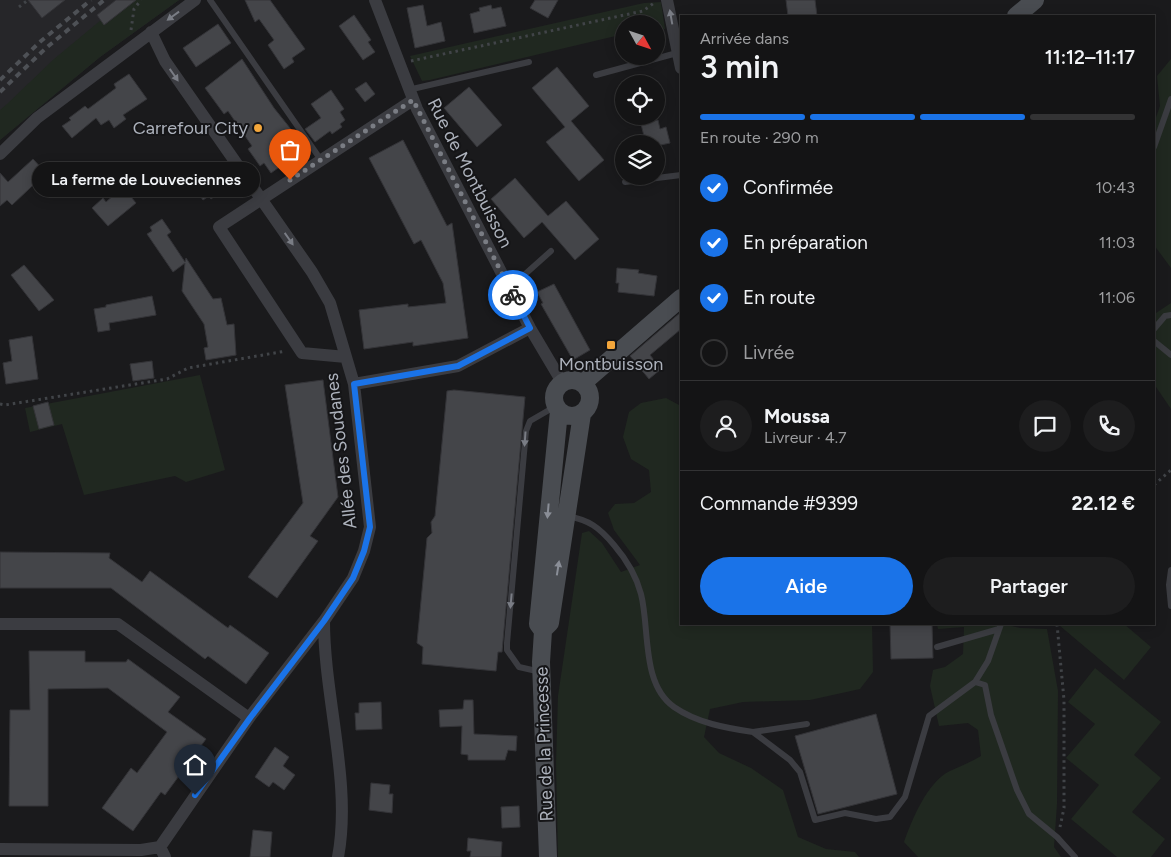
<!DOCTYPE html>
<html lang="fr">
<head>
<meta charset="utf-8">
<style>
  :root { --surface:#141415; --page:#1d1d1e; --text:#f1f3f6; --muted:#9d9ea0; --line:#333334; --accent:#1a73e8 }
  body { margin:0; font-family:Figtree,sans-serif; background:var(--page); color:var(--text); height:100vh; display:flex; flex-direction:column; font-size:19px; white-space:nowrap }
  * { box-sizing:border-box; margin:0 }
  p { font-size:16px; color:var(--muted) }
  .icon { flex:none; width:28px; height:28px; fill:none; stroke:currentColor; stroke-width:2; stroke-linecap:round; stroke-linejoin:round }
  .map { position:relative; flex:1; overflow:hidden }
  .side { position:absolute; left:680px; top:15px; width:475px; height:610px; display:flex; flex-direction:column; background:var(--surface); border-radius:0px; box-shadow:0 2px 12px #0003,0 0 0 1px var(--line) }
  .side>* { flex:none }
  .needle { width:32px; rotate:130deg }
  .controls { position:absolute; left:615px; top:15px; display:grid; gap:10px }
  .controls a { display:grid; place-items:center; width:50px; height:50px; border-radius:50%; background:var(--surface); box-shadow:0 2px 12px #0003,0 0 0 1px var(--line); font-size:25px }
  .pin { position:absolute; display:grid; place-items:center; width:42px; height:42px; color:#fff; margin:-51px -21px; border-radius:50% 50% 50% 0; rotate:-45deg; box-shadow:0 0 5px #0007 }
  .pin .icon { rotate:45deg }
  .courier { position:absolute; display:grid; place-items:center; width:50px; height:50px; margin:-25px; border:4px solid #1a73e8; border-radius:50%; background:#fff; color:#222; box-shadow:0 1px 6px #0007 }
  .bubble { position:absolute; height:35px; border-radius:18px; background:var(--surface); box-shadow:0 2px 12px #0003,0 0 0 1px var(--line); font-size:16px; font-weight:600; line-height:35px; text-align:center }
  .headline em { font-style:normal; font-weight:600 }
  .headline div { display:flex; flex-direction:column-reverse }
  .headline { display:flex; align-items:center; justify-content:space-between; height:85px; padding:0 20px }
  h1 { font-size:32px; font-weight:600; line-height:38px }
  .bar { display:grid; grid-template-columns:repeat(4,1fr); gap:8px 5px; align-content:center; height:60px; padding:0 20px }
  .bar i { height:6px; border-radius:4px; background:var(--line) }
  .bar .on { background:var(--accent) }
  .bar p { grid-column:span 4 }
  .line { display:flex; align-items:center; gap:12px; padding:0 20px; border-top:1px solid var(--line) }
  .line div { flex:1 }
  .round { display:grid; place-items:center; flex:none; width:52px; height:52px; border-radius:26px; background:var(--page) }
  ol { padding:0 20px; list-style:none }
  li { display:flex; align-items:center; gap:15px; height:55px }
  li p { margin-inline-start:auto }
  li .icon { padding:5px; border-radius:50%; background:var(--accent); color:#fff; stroke-width:4 }
  li:last-child { color:var(--muted) }
  li i { width:28px; height:28px; border:2px solid var(--line); border-radius:50% }
  .primary-button { display:flex; gap:10px; margin-top:auto; padding:10px 20px }
  .primary-button a { flex:1; height:58px; border-radius:30px; background:var(--accent); color:#fff; font-size:20px; font-weight:600; line-height:58px; text-align:center }
  .primary-button a+a { background:var(--page); color:var(--text) }
  .map>svg:first-child { display:block }
  .built { fill:#262629 }
  .green { fill:#202820 }
  .building { fill:#444549; stroke:#343438 }
  .lines { fill:none; stroke-linecap:round; stroke-linejoin:round }
  .path { stroke:#414448; stroke-width:3; stroke-dasharray:2.5 4; stroke-linecap:butt }
  .lane { stroke:#3b3c41; stroke-width:6 }
  .street { stroke:#3b3c41; stroke-width:12 }
  .secondary { stroke:#494c51; stroke-width:18 }
  .rail { stroke:#4e5156; stroke-width:4; stroke-dasharray:6 5; stroke-linecap:butt }
  .oneway { fill:#7a7d85 }
  .oneway2 { fill:#8a8e97 }
  .done { stroke:#7a7d84; stroke-width:5; stroke-dasharray:0 9 }
  .route { stroke:#1a73e8; stroke-width:6 }
  .poi-dot { fill:#f3a63b; stroke:#151517; stroke-width:2 }
  .labels { text-anchor:middle; stroke-width:4; stroke-linejoin:round; paint-order:stroke }
  .poi-label { font-size:18px; fill:#adb2bc; stroke:#151517; text-anchor:end }
  .street-label { font-size:18px; fill:#adb2bc; stroke:#151517 }
</style>
</head>
<body>
<div class="map">
<svg width="1171" height="857" viewBox="0 0 1171 857">
  <rect width="100%" height="100%" fill="#1a1a1c"/>
  <path class="built" d="M 0,0 L 179,0 L 100,57 L 0,140 Z"/>
  <path class="green" d="M 136,0 L 179,0 L 100,57 L 0,140 L 0,110 L 7,104 L 54,59 L 101,20 L 105,25 Z
    M 661,2 L 665,29 L 656,28 L 656,24 L 624,24 L 624,34 L 430,80 L 422,81 L 410,56 L 644,3 Z
    M 1171,59 L 1171,268 L 1154,245 L 1154,123 L 1160,106 L 1157,76 Z
    M 1171,303 L 1171,409 L 1154,384 L 1154,319 L 1156,313 Z
    M 200,375 L 225,470 L 186,482 L 175,476 L 84,495 L 62,424 L 30,432 L 25,408 Z
    M 666,398 L 679,405 L 681,408 L 681,624 L 872,624 L 873,672 L 860,689 L 810,700 L 743,702 L 710,709 L 704,737 L 719,753 L 751,768 L 783,790 L 798,837 L 826,849 L 855,852 L 859,857 L 558,857 L 556,763 L 558,696 L 582,533 L 589,531 L 602,543 L 621,572 L 640,565 L 614,530 L 608,513 L 615,504 L 634,503 L 651,492 L 649,470 L 631,459 L 623,437 L 629,412 L 641,403 Z
    M 937,624 L 1003,624 L 1020,628 L 1047,629 L 1058,691 L 1057,804 L 1054,847 L 1061,857 L 918,857 L 904,842 C 912,820 927,782 950,771 C 961,766 971,762 981,756 L 978,730 L 968,723 L 939,726 L 930,686 L 933,670 L 945,667 L 963,654 L 964,627 L 938,629 Z
    M 1060,624 L 1124,624 L 1151,647 L 1124,680 L 1059,625 Z
    M 1095,668 L 1161,722 L 1134,755 L 1161,778 L 1132,812 L 1165,839 L 1151,857 L 1117,857 L 1071,819 L 1099,785 L 1066,758 L 1095,724 L 1068,702 Z"/>
  <path class="building" d="M 28,0 L 65,0 L 42,18 Z
    M 116,0 L 136,0 L 104,25 L 97,15 Z
    M 245,0 L 270,0 L 305,49 L 292,58 L 294,62 L 284,69 L 268,45 L 274,40 L 259,19 L 255,22 Z
    M 535,0 L 558,0 L 548,18 L 530,8 Z
    M 786,0 L 815,0 L 817,16 L 788,16 Z
    M 423,5 L 427,26 L 441,22 L 445,41 L 415,48 L 407,8 Z
    M 491,5 L 492,9 L 501,7 L 506,26 L 474,33 L 470,14 L 480,11 L 479,8 Z
    M 354,15 L 371,40 L 368,42 L 375,52 L 363,60 L 339,26 Z
    M 218,24 L 231,43 L 196,67 L 183,48 Z
    M 242,59 L 274,108 L 306,148 L 271,173 L 264,163 L 260,166 L 248,149 L 252,146 L 228,111 L 224,114 L 205,88 Z
    M 557,67 L 589,106 L 571,121 L 604,160 L 579,181 L 546,142 L 565,127 L 532,88 Z
    M 129,74 L 147,99 L 123,115 L 126,119 L 114,128 L 109,120 L 101,125 L 96,118 L 72,138 L 62,126 L 71,120 L 69,118 L 85,106 L 88,109 L 116,88 L 114,84 Z
    M 366,82 L 375,94 L 365,102 L 355,89 Z
    M 469,87 L 502,125 L 477,147 L 444,108 Z
    M 331,90 L 344,109 L 340,112 L 345,120 L 340,124 L 342,127 L 332,134 L 330,131 L 315,142 L 305,129 L 321,118 L 311,104 Z
    M 658,120 L 660,129 L 666,127 L 670,143 L 656,146 L 656,144 L 646,144 L 641,124 Z
    M 403,140 L 447,226 L 452,223 L 468,338 L 413,346 L 413,342 L 364,349 L 359,310 L 408,304 L 408,307 L 446,303 L 443,283 L 421,240 L 414,244 L 369,158 Z
    M 33,159 L 46,173 L 12,205 L 7,200 L 0,206 L 0,173 L 8,182 Z
    M 206,168 L 222,191 L 211,199 L 209,196 L 203,200 L 189,180 Z
    M 515,178 L 548,216 L 566,201 L 599,239 L 575,260 L 542,222 L 524,238 L 491,199 Z
    M 123,187 L 136,203 L 108,226 L 92,208 L 103,198 L 106,202 Z
    M 162,219 L 171,232 L 167,235 L 185,262 L 186,258 L 213,299 L 221,298 L 227,325 L 234,324 L 236,355 L 206,360 L 204,348 L 208,347 L 204,324 L 182,291 L 185,263 L 173,272 L 147,234 L 152,231 L 150,227 Z
    M 24,265 L 54,300 L 39,311 L 11,275 Z
    M 617,268 L 639,270 L 638,273 L 657,276 L 654,296 L 618,292 L 619,283 L 616,283 Z
    M 554,284 L 590,350 L 573,360 L 541,304 L 543,303 L 537,292 Z
    M 152,296 L 156,315 L 109,323 L 110,330 L 98,332 L 94,309 L 106,307 L 106,305 Z
    M 681,312 L 681,329 L 650,355 L 661,369 L 649,379 L 630,356 Z
    M 32,336 L 38,379 L 6,384 L 3,363 L 12,361 L 9,340 Z
    M 152,361 L 154,378 L 133,381 L 130,364 Z
    M 323,380 L 338,497 L 310,536 L 318,541 L 277,598 L 248,577 L 303,503 L 285,385 Z
    M 454,390 L 525,397 L 502,652 L 498,652 L 496,671 L 422,664 L 423,647 L 417,643 L 427,538 L 432,533 L 431,522 L 435,516 L 447,391 Z
    M 48,402 L 54,425 L 39,429 L 33,406 Z
    M 0,552 L 110,553 L 109,558 L 142,582 L 150,571 L 228,628 L 230,625 L 269,653 L 246,684 L 208,656 L 205,659 L 111,588 L 0,588 Z
    M 890,624 L 932,624 L 933,658 L 891,659 Z
    M 29,651 L 85,651 L 85,662 L 126,662 L 128,659 L 180,697 L 168,712 L 206,739 L 165,795 L 161,792 L 133,831 L 102,808 L 131,768 L 137,773 L 167,732 L 108,688 L 48,689 L 48,806 L 9,806 L 10,710 L 30,710 Z
    M 464,700 L 473,700 L 474,734 L 517,736 L 516,751 L 508,750 L 505,760 L 468,760 L 468,755 L 461,754 L 462,726 L 440,727 L 439,710 L 463,709 Z
    M 381,702 L 382,729 L 356,730 L 355,713 L 359,713 L 359,703 Z
    M 876,714 L 897,794 L 818,814 L 795,736 Z
    M 275,747 L 289,757 L 283,766 L 295,775 L 284,790 L 273,782 L 269,787 L 255,777 Z
    M 371,783 L 390,785 L 389,794 L 393,794 L 392,813 L 369,810 Z
    M 519,806 L 520,827 L 502,828 L 501,807 Z
    M 253,830 L 272,832 L 270,857 L 250,857 Z
    M 468,838 L 502,842 L 501,857 L 470,857 L 471,851 L 467,851 Z"/>
  <g class="lines">
    <path class="path" d="M 19,7 L 28,0
      M 131,30 L 134,9 L 141,0
      M 411,61 L 643,11 L 654,3
      M 0,404 L 5,405 L 167,379 L 188,368 L 286,351
      M 1154,485 L 1171,470
      M 1057,624 L 1064,700 L 1064,808 L 1060,827"/>
    <path class="lane" d="M 210,0 L 321,160
      M 596,75 L 677,53
      M 408,90 L 529,62
      M 1154,147 L 1171,99
      M 625,182 L 681,175
      M 508,285 L 523,276 L 551,251
      M 1154,329 L 1165,316 L 1171,315
      M 1154,341 L 1171,355
      M 567,516 C 589,520 599,527 614,545 C 626,559 636,575 641,594 C 650,629 641,684 674,707 C 697,723 726,728 753,732
      M 1171,570 L 1169,585 L 1171,606
      M 937,647 L 999,629
      M 541,672 L 519,667 L 507,650 L 507,643 L 526,431 L 530,421 L 556,406
      M 975,682 L 988,661 L 1001,624
      M 807,724 L 753,732 L 790,760 L 800,772 L 815,820 L 845,813 L 876,819 L 890,817 L 905,797 L 929,716 L 975,682 L 985,685 L 991,715 L 1017,790 L 1029,814 L 1057,837 L 1075,857"/>
    <path class="street" d="M 375,0 L 417,109 L 530,328 L 562,382
      M 667,0 L 681,68
      M 151,32 L 165,61 L 312,272 L 330,303 L 354,384 L 370,527 L 364,551 L 353,578 L 324,621 L 249,718 L 160,847 L 165,857
      M 0,154 L 37,118 L 195,0
      M 346,357 L 302,353 L 219,227 L 413,100
      M 354,384 L 458,366 L 530,328
      M 324,621 C 324,697 352,784 338,857
      M 0,624 L 118,624 L 249,718
      M 0,849 L 141,850 L 160,847"/>
    <path class="secondary" d="M 1016,16 L 1035,0
      M554 398a18 18 0 1 1 36 0a18 18 0 1 1-36 0Z
      M 583,383 L 681,298
      M 543,630 L 550,623 L 582,414
      M 548,857 L 541,662 L 543,631 L 538,624 L 559,411"/>
    <path class="rail" d="M 0,80 L 41,41 L 91,0
      M 0,92 L 46,48 L 104,0"/>
  </g>
  <defs><path id="oneway-solid" d="M-6-.8H1V-3.2L6.5 0L1 3.2V.8H-6Z" transform="scale(1.25)"/></defs>
  <g class="oneway">
    <use href="#oneway-solid" transform="translate(173 16) rotate(144)"/>
    <use href="#oneway-solid" transform="translate(671 17) rotate(-100)"/>
    <use href="#oneway-solid" transform="translate(174 75) rotate(55)"/>
    <use href="#oneway-solid" transform="translate(289 239) rotate(55)"/>
    <use href="#oneway-solid" transform="translate(525 439) rotate(94)"/>
    <use href="#oneway-solid" transform="translate(511 601) rotate(95)"/>
  </g>
  <g class="oneway2">
    <use href="#oneway-solid" transform="translate(548 511) rotate(95)"/>
    <use href="#oneway-solid" transform="translate(558 568) rotate(-81)"/>
  </g>
  <g class="lines">
    <path class="done" d="M 290,180 L 413,100 L 513,295"/>
    <path class="route" d="M 195,795 L 250,718 L 324,621 L 353,578 L 364,551 L 370,527 L 354,384 L 458,366 L 530,328 L 513,295"/>
  </g>
  <g class="poi-dot">
    <circle cx="258" cy="128" r="5"/>
    <rect x="606" y="340" width="10" height="10" rx="2.5"/>
  </g>
  <g class="labels">
    <g class="poi-label">
      <text x="248" y="134">Carrefour City</text>
      <text x="611" y="370" text-anchor="middle">Montbuisson</text>
    </g>
    <g class="street-label">
      <text transform="translate(470 173) rotate(63)" y="6">Rue de Montbuisson</text>
      <text transform="translate(341 451) rotate(-97)" y="6">Allée des Soudanes</text>
      <text transform="translate(544 744) rotate(-92)" y="6">Rue de la Princesse</text>
    </g>
  </g>
</svg>
<div class="controls">
<a><svg class="needle" viewBox="-14 -14 28 28"><path d="M0-13l5 13h-10z" fill="#e53935"/><path d="M0 13l5-13h-10z" fill="#9d9ea0"/></svg></a>
<a><svg class="icon" aria-label="locate" viewBox="0 0 24 24"><circle cx="12" cy="12" r="6"/><path d="M12 2v4M12 18v4M2 12h4M18 12h4"/></svg></a>
<a><svg class="icon" aria-label="layers" viewBox="0 0 24 24"><path d="M12 4l9 5-9 5-9-5zM3 14l9 5 9-5"/></svg></a>
</div>
<div class="pin" style="left:290px;top:180px;background:#ea580c"><svg class="icon" aria-label="bag" viewBox="0 0 24 24"><path d="M5 8h14l-1 12H6zM9 8a3 3 0 0 1 6 0"/></svg></div>
<div class="pin" style="left:195px;top:795px;background:#1f2937"><svg class="icon" aria-label="home" viewBox="0 0 24 24"><path d="M3 11l9-7 9 7M6 9v11h12V9"/></svg></div>
<div class="courier" style="left:513px;top:295px"><svg class="icon" aria-label="bike" viewBox="0 0 24 24"><circle cx="6" cy="16" r="4"/><circle cx="18" cy="16" r="4"/><path d="M6 16l4-8h5l3 8M10 8l3 8H6M13 5h3"/></svg></div>
<div class="bubble" style="left:32px;top:162px;width:228px">La ferme de Louveciennes</div>
<section class="side">
<div class="headline"><div><h1>3 min</h1><p>Arrivée dans</p></div><em>11:12–11:17</em></div>
<div class="bar"><i class="on"></i><i class="on"></i><i class="on"></i><i></i><p>En route · 290 m</p></div>
<ol>
<li><svg class="icon" aria-label="check" viewBox="0 0 24 24"><path d="M5 12l5 5 9-10"/></svg>Confirmée<p>10:43</p></li>
<li><svg class="icon" aria-label="check" viewBox="0 0 24 24"><path d="M5 12l5 5 9-10"/></svg>En préparation<p>11:03</p></li>
<li><svg class="icon" aria-label="check" viewBox="0 0 24 24"><path d="M5 12l5 5 9-10"/></svg>En route<p>11:06</p></li>
<li><i></i>Livrée</li>
</ol>
<div class="line" style="height:90px"><a class="round"><svg class="icon" aria-label="person" viewBox="0 0 24 24"><circle cx="12" cy="8" r="4"/><path d="M4 21q1-7 8-7t8 7"/></svg></a><div><b>Moussa</b><p>Livreur · 4.7</p></div><a class="round"><svg class="icon" aria-label="chat" viewBox="0 0 24 24"><path d="M4 5h16v11H9l-5 4z"/></svg></a><a class="round"><svg class="icon" aria-label="phone" viewBox="0 0 24 24"><path d="M5 4h4l2 5-3 2q2 4 5 5l2-3 5 2v4C11 20 4 13 5 4z"/></svg></a></div>
<div class="line" style="height:65px"><div>Commande #9399</div><b>22.12 €</b></div>
<div class="primary-button"><a>Aide</a><a>Partager</a></div>
</section>
</div>
</body>
</html>
